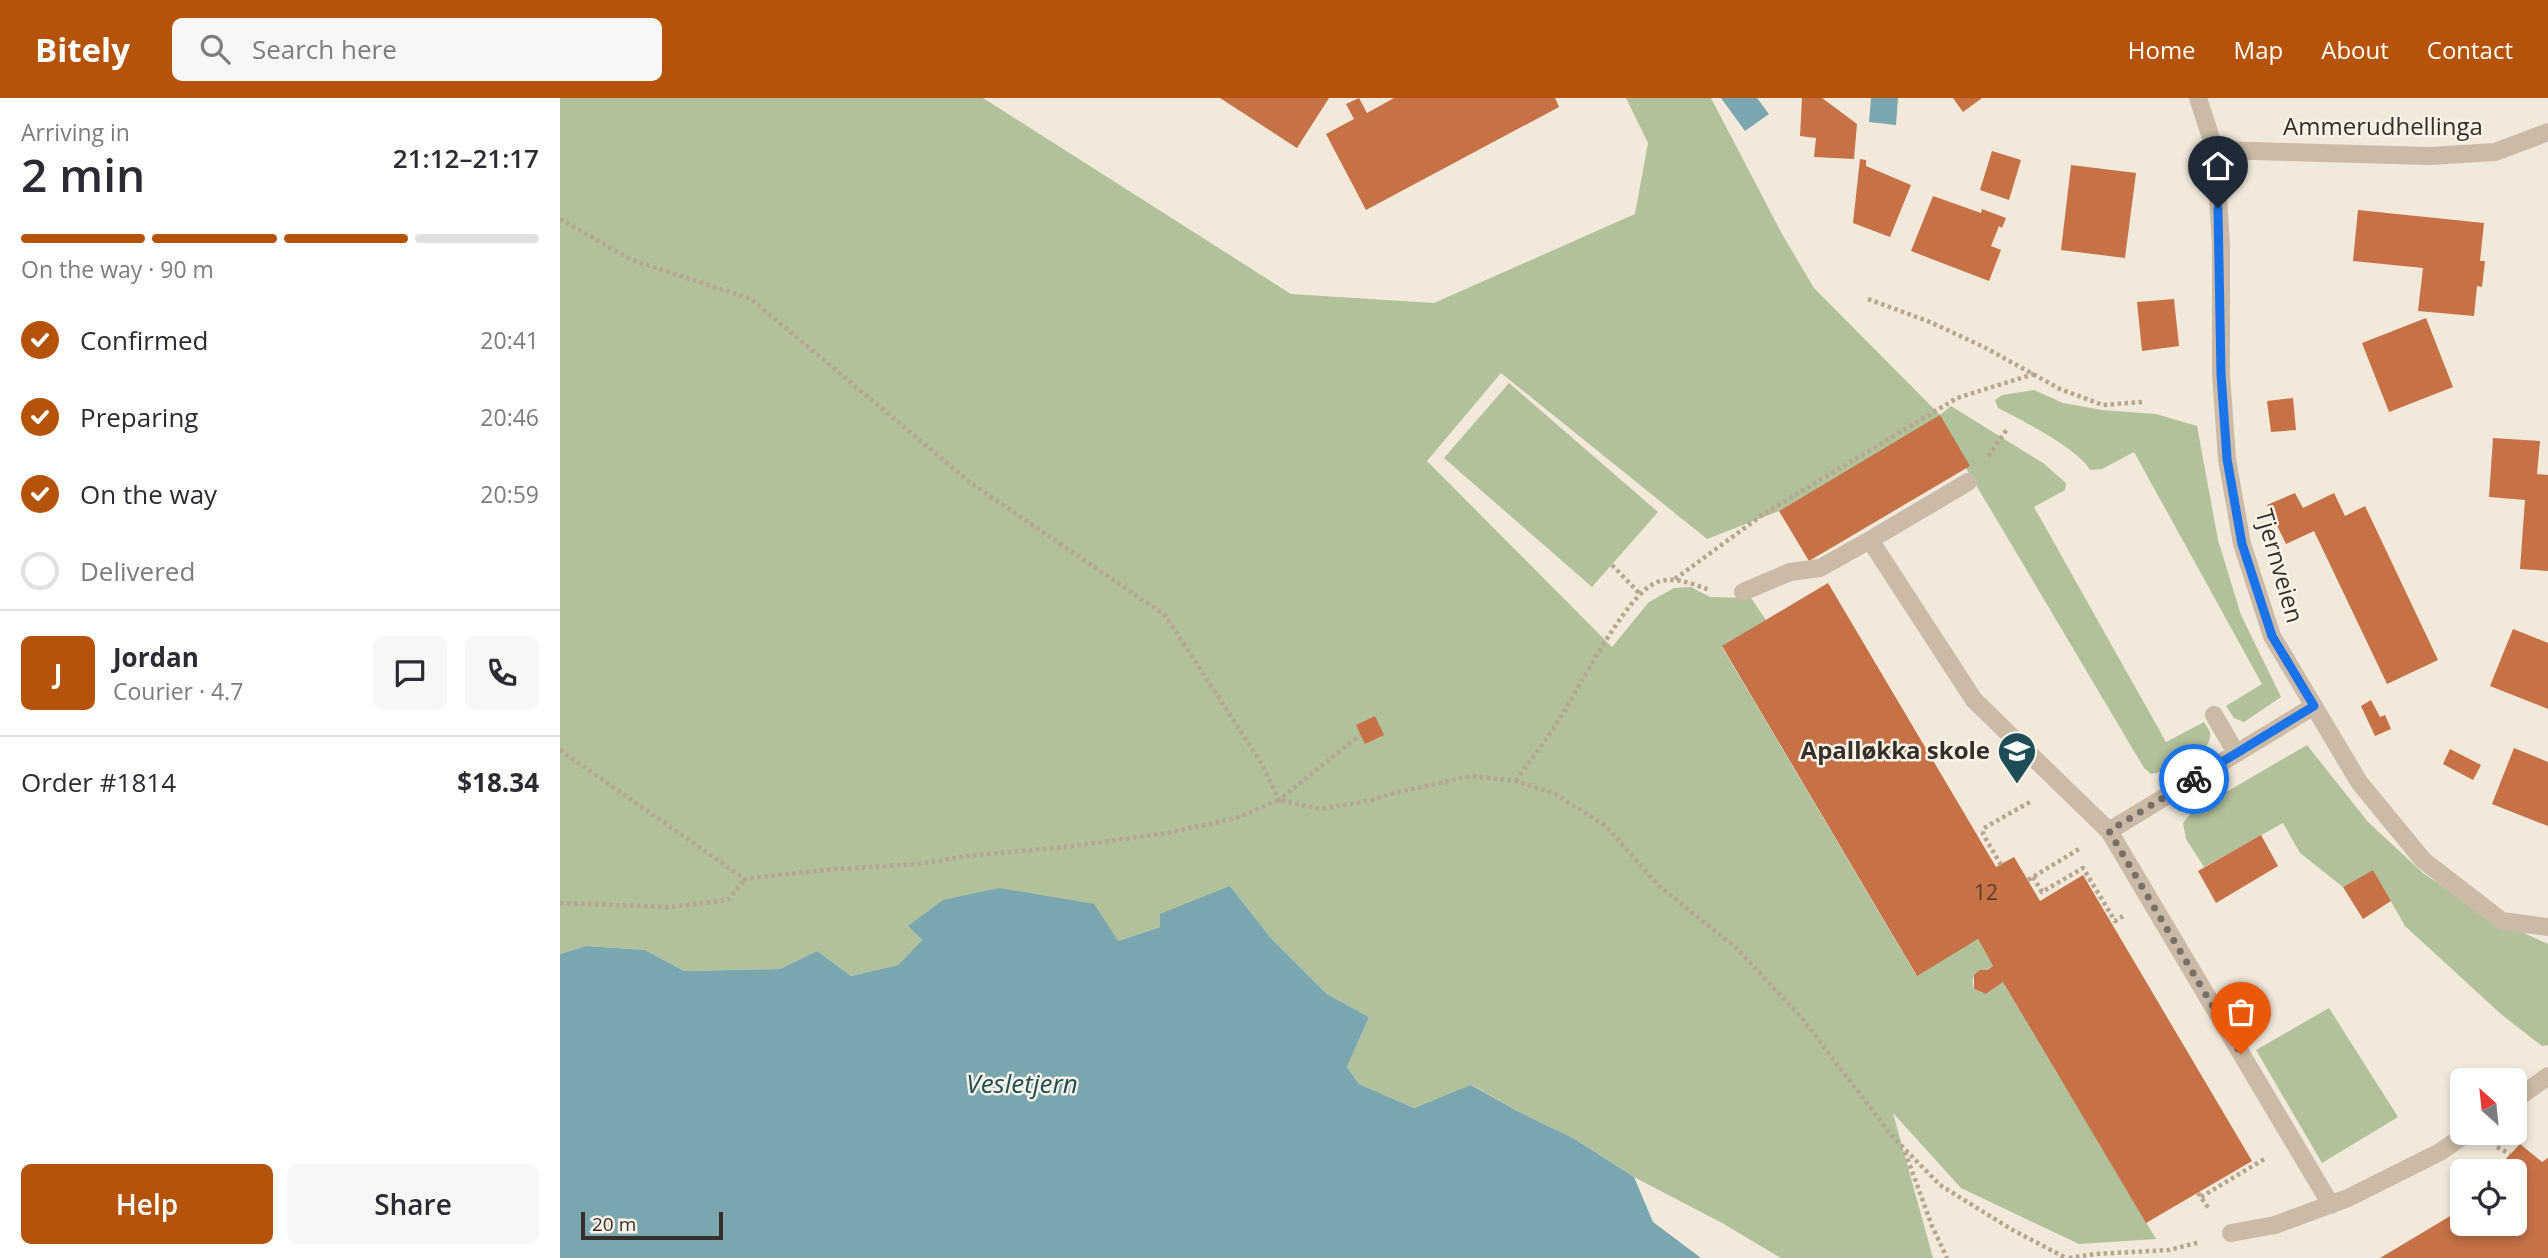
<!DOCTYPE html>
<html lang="en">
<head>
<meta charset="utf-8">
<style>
  :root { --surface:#fff; --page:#f7f7f7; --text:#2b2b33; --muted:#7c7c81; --line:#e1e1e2; --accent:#b45309 }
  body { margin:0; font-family:"Open Sans",sans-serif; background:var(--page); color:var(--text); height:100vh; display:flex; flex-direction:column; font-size:26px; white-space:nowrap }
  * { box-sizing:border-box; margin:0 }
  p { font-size:23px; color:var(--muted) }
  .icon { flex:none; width:38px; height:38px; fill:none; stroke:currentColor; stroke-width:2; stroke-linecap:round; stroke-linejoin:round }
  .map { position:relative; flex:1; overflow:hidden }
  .panel { display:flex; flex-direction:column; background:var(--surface); width:560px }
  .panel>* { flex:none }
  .needle { width:46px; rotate:333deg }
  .controls { position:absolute; left:1890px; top:970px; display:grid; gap:14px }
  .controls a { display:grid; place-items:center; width:77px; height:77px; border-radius:10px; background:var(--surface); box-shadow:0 4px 10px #0003; font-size:35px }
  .scale { position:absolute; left:21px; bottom:18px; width:142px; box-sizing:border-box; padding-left:7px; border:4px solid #362e28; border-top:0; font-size:19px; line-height:24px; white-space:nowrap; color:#362e28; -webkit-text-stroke:5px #f9f3e8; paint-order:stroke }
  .pin { position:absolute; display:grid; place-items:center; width:60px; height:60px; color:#fff; margin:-72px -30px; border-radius:50% 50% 50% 0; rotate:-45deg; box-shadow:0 0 7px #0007 }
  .pin .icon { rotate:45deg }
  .courier { position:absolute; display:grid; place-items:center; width:70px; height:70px; margin:-35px; border:5px solid #1a73e8; border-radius:50%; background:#fff; color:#222; box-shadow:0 2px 9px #0007 }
  .headline em { font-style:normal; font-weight:600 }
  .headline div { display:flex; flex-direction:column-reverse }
  .headline { display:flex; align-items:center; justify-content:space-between; height:119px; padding:0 21px }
  h1 { font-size:46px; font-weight:600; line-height:52px }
  .bar { display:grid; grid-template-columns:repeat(4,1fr); gap:10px 7px; align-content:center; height:84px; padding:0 21px }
  .bar i { height:9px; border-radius:5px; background:var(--line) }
  .bar .selected { background:var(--accent) }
  .bar p { grid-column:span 4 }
  .line { display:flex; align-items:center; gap:18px; padding:0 21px; border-top:2px solid var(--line) }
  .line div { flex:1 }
  .round { display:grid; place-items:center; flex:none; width:74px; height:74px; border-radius:10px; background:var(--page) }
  ol { padding:0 21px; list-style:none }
  li { display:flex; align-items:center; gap:21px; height:77px }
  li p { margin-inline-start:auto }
  li .icon { padding:7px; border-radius:50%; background:var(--accent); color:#fff; stroke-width:4 }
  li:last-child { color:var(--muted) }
  li i { width:38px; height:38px; border:4px solid var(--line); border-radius:50% }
  .cta { display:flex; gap:14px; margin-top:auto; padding:14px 21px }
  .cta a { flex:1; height:80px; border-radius:10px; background:var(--accent); color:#fff; font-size:28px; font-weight:600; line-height:80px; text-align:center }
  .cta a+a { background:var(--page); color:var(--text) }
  header { display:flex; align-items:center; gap:42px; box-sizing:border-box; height:98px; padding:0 35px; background:var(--accent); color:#fff }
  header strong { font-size:33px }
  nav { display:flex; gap:38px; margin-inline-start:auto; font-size:24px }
  .search { width:490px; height:63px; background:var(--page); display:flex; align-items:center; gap:18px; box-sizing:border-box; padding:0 24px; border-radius:10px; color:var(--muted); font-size:26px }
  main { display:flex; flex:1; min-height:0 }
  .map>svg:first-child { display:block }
  .green { fill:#b1c19b }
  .water { fill:#7aa7af }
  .building { fill:#c67146 }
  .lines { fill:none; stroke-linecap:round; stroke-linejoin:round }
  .path { stroke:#b6a591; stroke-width:4.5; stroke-dasharray:3.5 3.5; stroke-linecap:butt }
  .lane { stroke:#cabaa7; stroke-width:18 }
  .street { stroke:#cabaa7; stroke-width:18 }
  .done { stroke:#786f67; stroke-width:7; stroke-dasharray:0 12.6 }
  .route { stroke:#1a73e8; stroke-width:9 }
  .labels { text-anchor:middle; stroke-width:5; stroke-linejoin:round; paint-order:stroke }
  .number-label { font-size:21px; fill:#5a3f30 }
  .street-label { font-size:24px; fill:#362e28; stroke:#f9f3e8 }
  .poi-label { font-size:24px; font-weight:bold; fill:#362e28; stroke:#f9f3e8; text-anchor:end }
  .water-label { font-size:26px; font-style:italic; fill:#1d4e58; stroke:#f9f3e8 }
</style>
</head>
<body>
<header>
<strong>Bitely</strong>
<div class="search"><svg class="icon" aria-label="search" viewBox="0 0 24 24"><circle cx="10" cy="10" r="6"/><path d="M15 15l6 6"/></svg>Search here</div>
<nav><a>Home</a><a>Map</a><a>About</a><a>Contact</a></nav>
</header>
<main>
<section class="panel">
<div class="headline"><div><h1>2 min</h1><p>Arriving in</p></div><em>21:12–21:17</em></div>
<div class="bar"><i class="selected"></i><i class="selected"></i><i class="selected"></i><i></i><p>On the way · 90 m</p></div>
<ol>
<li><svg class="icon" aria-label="check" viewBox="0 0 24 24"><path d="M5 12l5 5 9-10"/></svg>Confirmed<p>20:41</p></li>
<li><svg class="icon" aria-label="check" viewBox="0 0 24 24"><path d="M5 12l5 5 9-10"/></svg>Preparing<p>20:46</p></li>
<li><svg class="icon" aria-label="check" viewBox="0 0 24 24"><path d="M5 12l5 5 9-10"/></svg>On the way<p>20:59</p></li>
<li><i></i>Delivered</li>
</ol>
<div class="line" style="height:126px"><b class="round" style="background:var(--accent);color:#fff">J</b><div><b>Jordan</b><p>Courier · 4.7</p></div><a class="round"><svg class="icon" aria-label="chat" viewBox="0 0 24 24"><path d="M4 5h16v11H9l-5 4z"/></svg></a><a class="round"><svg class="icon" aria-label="phone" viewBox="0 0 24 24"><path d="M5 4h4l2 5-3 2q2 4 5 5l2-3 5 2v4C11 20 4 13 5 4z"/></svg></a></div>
<div class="line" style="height:91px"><div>Order #1814</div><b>$18.34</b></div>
<div class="cta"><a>Help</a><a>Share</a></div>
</section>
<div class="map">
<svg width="1988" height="1160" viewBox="0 0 1988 1160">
  <rect width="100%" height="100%" fill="#f2e9db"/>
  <path class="green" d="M 0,0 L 423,0 L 731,196 L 874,205 L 1075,116 L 1088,45 L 1066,0 L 1151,0 L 1222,136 L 1254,190 L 1380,317 L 1391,308 L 1483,365 L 1506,385 L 1505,392 L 1474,409 L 1606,644 L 1644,624 C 1647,629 1651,633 1650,639 C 1649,657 1606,673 1591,676 L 1584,670 L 1406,370 L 1409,368 L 1380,318 L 1219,413 L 1147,441 L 941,275 L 867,363 L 1052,549 L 1089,504 L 1114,490 L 1131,489 L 1150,499 L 1191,500 L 1206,522 L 1162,549 L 1356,877 L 1418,841 L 1433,868 C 1423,875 1408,873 1414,891 L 1426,896 L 1443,884 L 1596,1141 L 1519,1146 L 1401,1090 L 1333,1015 L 1373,1160 L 1221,1160 L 1162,1125 L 1074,1079 L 1013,1040 L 959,1014 L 912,987 L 854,1010 L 799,986 L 787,969 L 809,919 L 767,896 L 710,839 L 670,788 L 600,829 L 558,843 L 348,828 L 362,842 L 338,867 L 291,878 L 257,853 L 220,871 L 124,873 L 85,852 L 26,848 L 0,856 Z
    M 949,285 L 1098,414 L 1032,489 L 884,360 Z
    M 1474,292 L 1503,305 L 1542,312 L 1596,316 L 1637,328 L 1658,442 L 1681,517 L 1721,599 L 1684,624 L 1674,620 L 1666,608 L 1702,586 L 1574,354 L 1542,371 L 1530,372 C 1520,352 1460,321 1438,310 L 1435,302 L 1442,297 Z
    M 1747,647 L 1808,724 L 1863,775 L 1928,819 L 1988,846 L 1988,947 L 1982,948 L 1942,917 L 1845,828 L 1813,772 L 1783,789 L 1740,755 L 1723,725 L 1644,769 L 1626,741 L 1623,725 L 1632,714 Z
    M 1769,910 L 1838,1019 L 1762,1065 L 1696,952 Z"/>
  <path class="water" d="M 1161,0 L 1197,0 L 1209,16 L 1185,33 Z
    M 1311,0 L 1338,0 L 1336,27 L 1309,24 Z
    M 670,788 L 710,839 L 767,896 L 809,919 L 787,969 L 799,986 L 854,1010 L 911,987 L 959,1014 L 1013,1040 L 1074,1079 L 1093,1124 L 1141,1160 L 0,1160 L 0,856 L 26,848 L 85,852 L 124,873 L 220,871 L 257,853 L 291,878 L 338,867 L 362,842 L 348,828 L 383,802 L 439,790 L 534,806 L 558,843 L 600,829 L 600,816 Z"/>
  <path class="building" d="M 660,0 L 769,0 L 737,50 Z
    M 799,0 L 807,15 L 834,0 L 995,0 L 999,9 L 806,112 L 766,36 L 794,21 L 786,6 Z
    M 1242,0 L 1262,0 L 1297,26 L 1294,61 L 1254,59 L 1256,40 L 1240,38 Z
    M 1393,0 L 1422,0 L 1403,14 Z
    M 1432,53 L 1461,62 L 1449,102 L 1420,92 Z
    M 1300,61 L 1306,62 L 1306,68 L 1351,87 L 1330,139 L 1293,125 Z
    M 1511,67 L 1576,75 L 1565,160 L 1501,152 Z
    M 1373,98 L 1421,115 L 1422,111 L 1446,120 L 1442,130 L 1439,128 L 1431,148 L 1441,152 L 1429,183 L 1351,153 Z
    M 1798,112 L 1924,125 L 1920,163 L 1925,163 L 1922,189 L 1917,188 L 1914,218 L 1858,213 L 1863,170 L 1793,163 Z
    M 1614,201 L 1619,248 L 1582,253 L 1577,204 Z
    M 1866,220 L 1893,289 L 1829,314 L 1802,245 Z
    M 1733,300 L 1736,332 L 1711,334 L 1707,303 Z
    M 1380,317 L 1410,368 L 1249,463 L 1219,413 Z
    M 1933,340 L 1980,343 L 1977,376 L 1988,377 L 1988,473 L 1960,471 L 1965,402 L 1929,399 Z
    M 1735,395 L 1743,410 L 1774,395 L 1785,418 L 1805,408 L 1878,562 L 1827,586 L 1754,433 L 1726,446 L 1707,407 Z
    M 1268,485 L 1436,769 L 1454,759 L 1480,803 L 1523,777 L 1692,1063 L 1586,1125 L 1443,884 L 1426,896 L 1414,891 L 1414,877 L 1420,872 L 1427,872 L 1433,868 L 1418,841 L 1357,878 L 1162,548 Z
    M 1953,531 L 1988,545 L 1988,611 L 1930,588 Z
    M 1811,602 L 1820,619 L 1825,617 L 1831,631 L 1815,638 L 1801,608 Z
    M 815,618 L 824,637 L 805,646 L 796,627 Z
    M 1954,650 L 1988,664 L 1988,728 L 1932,706 Z
    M 1890,651 L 1921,667 L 1913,682 L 1883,666 Z
    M 1701,737 L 1718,768 L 1656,805 L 1638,773 Z
    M 1813,772 L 1831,803 L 1803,821 L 1783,789 Z
    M 1960,1046 L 1982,1064 L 1988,1060 L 1988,1160 L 1820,1160 L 1902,1111 L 1902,1125 L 1955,1125 L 1955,1080 L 1958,1078 L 1942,1065 Z"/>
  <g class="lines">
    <path class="path" d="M 0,121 L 72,162 L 191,201 L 412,386 L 605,517 L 702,666 L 719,702 L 800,637
      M 1308,201 L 1370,224 L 1424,249 L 1500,291 L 1543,307 L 1582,304
      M 1428,358 L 1448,330
      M 1052,467 L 1080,496
      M 1115,481 L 1205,415 L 1397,300 L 1474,276
      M 0,652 L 185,781 L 263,772 L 359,766 L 407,758 L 504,749 L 608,735 L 676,720 L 719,702 L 761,711 L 813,702 L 830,696 L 911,678 L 956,683 L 995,696 L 1046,728 L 1099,788 L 1175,849 L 1242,920 L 1332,1038 L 1380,1087 L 1451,1131 L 1506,1160
      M 956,683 C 971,661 988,640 1002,617 C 1021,586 1064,502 1093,486 C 1111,476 1132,486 1150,492
      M 1441,767 L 1423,736 L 1424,730 L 1470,704
      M 1473,779 L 1482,794 L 1523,770 L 1555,823 L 1563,818
      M 1468,782 L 1519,751
      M 0,805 L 111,809 L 168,802 L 185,781
      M 1937,1049 L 1950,1056
      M 1345,1054 L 1372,1128 L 1387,1160
      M 1638,1095 L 1649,1111
      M 1641,1099 L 1706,1060
      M 1509,1160 L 1535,1156 L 1609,1152 L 1640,1144"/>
    <path class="lane" d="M 1310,442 L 1408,384
      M 1183,494 L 1230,474 L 1260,470 L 1310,442 L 1414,602 L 1549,733 L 1771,1107
      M 1654,617 L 1676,655
      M 1549,733 L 1754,608
      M 1955,1002 L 1988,978
      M 1671,1135 L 1715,1127 L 1788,1100 L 1880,1054 L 1909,1034"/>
    <path class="street" d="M 1638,0 L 1655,52 L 1661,147 L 1661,276 L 1667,361 L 1682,446 L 1712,538 L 1799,684 L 1863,762 L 1942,823 L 1988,829
      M 1655,52 L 1870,58 L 1935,54 L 1988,34"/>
  </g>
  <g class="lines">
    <path class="done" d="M 1634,681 L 1549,733 L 1681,956"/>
    <path class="route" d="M 1634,681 L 1754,608 L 1712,538 L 1682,446 L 1667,361 L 1661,276 L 1658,110"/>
  </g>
  <defs>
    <g id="school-pin" transform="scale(2.0125)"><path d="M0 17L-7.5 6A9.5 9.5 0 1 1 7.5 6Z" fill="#1d4e58" stroke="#f9f3e8"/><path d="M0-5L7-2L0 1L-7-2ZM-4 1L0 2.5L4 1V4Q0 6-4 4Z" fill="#fff"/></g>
  </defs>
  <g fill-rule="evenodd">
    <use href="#school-pin" x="1457" y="653"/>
  </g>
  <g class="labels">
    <g class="number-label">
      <text x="1426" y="802">12</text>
    </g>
    <g class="street-label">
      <text x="1823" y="37">Ammerudhellinga</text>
      <text transform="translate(1719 468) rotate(74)" y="8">Tjernveien</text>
    </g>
    <g class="poi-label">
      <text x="1430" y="661">Apalløkka skole</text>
    </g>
    <g class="water-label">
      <text x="462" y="995">Vesletjern</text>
    </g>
  </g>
</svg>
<div class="controls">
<a><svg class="needle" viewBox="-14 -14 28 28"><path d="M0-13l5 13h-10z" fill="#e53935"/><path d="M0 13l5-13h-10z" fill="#7c7c81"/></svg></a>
<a><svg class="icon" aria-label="locate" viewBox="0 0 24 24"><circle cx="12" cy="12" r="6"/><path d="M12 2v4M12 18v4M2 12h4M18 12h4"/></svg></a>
</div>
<div class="scale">20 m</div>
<div class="pin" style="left:1681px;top:956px;background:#ea580c"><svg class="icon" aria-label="bag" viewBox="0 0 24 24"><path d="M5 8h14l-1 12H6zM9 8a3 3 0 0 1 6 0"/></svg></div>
<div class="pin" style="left:1658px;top:110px;background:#1f2937"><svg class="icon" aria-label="home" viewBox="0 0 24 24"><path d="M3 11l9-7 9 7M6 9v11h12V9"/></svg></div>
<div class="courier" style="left:1634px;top:681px"><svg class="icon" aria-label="bike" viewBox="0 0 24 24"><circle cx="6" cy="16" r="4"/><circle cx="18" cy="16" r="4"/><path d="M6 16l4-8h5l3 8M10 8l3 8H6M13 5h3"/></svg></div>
</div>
</main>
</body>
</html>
